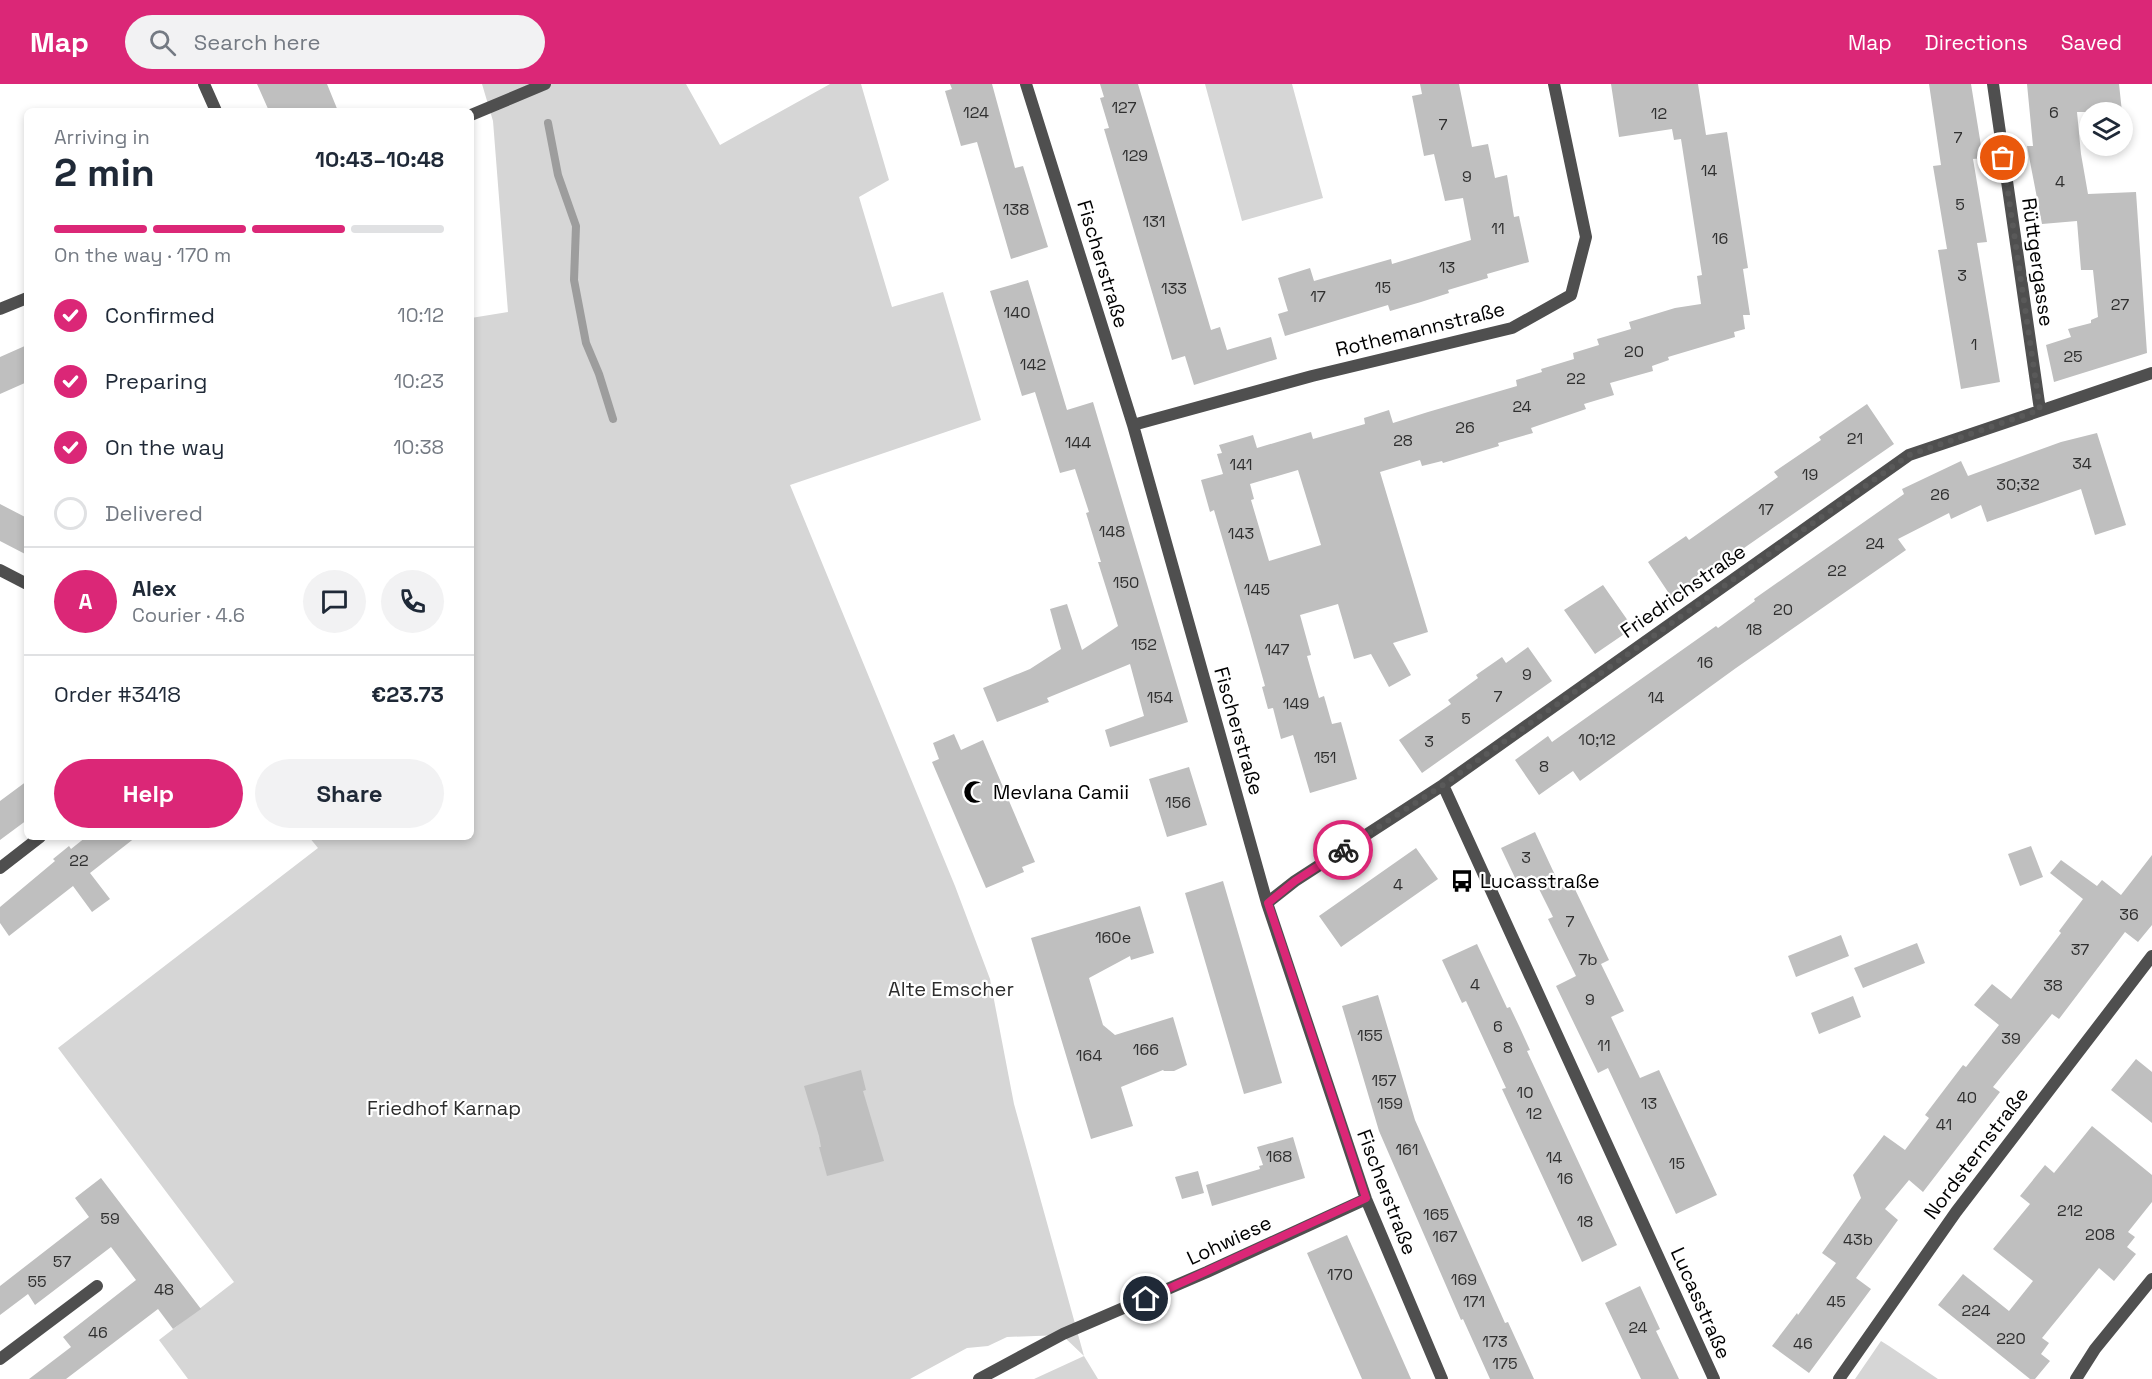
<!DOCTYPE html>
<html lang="en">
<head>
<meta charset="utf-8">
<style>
  :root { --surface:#fff; --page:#f2f2f3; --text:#1f2937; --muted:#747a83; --line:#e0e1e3; --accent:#db2777 }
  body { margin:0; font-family:"Space Grotesk",sans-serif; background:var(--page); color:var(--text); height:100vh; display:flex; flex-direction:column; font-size:22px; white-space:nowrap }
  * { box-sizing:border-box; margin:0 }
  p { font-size:20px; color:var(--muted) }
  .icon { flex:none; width:33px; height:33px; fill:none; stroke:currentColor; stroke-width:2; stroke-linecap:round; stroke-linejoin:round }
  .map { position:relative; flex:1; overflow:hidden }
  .sheet { position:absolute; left:24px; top:24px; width:450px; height:732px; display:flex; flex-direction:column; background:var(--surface); border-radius:9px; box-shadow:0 3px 9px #0003 }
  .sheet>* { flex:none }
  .buttons { position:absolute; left:2079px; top:18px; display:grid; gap:12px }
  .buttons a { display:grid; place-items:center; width:54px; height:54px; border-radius:50%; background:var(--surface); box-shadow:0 3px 9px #0003; font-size:30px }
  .pin { position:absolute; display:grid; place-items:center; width:51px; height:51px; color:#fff; margin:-26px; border:3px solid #fff; border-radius:50%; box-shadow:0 2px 6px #0007 }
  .courier { position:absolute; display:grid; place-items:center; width:60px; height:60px; margin:-30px; border:4px solid #db2777; border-radius:50%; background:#fff; color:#222; box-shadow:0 2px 8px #0007 }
  .summary em { font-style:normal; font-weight:700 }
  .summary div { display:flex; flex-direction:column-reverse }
  .summary { display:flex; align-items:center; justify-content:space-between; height:102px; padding:0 30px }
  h1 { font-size:39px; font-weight:700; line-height:45px }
  .bar { display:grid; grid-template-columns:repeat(4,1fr); gap:9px 6px; align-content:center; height:72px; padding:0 30px }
  .bar i { height:8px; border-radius:4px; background:var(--line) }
  .bar .selected { background:var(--accent) }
  .bar p { grid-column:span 4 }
  .line { display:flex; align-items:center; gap:15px; padding:0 30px; border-top:2px solid var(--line) }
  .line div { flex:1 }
  .round { display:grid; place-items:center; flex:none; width:63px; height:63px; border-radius:32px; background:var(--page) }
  ol { padding:0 30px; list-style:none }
  li { display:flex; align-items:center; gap:18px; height:66px }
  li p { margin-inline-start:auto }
  li .icon { padding:6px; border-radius:50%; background:var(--accent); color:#fff; stroke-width:4 }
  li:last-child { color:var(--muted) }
  li i { width:33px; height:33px; border:3px solid var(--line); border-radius:50% }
  .action { display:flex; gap:12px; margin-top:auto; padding:12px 30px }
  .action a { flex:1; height:69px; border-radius:36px; background:var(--accent); color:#fff; font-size:24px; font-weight:700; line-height:69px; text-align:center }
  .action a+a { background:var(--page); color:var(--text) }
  header { display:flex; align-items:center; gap:36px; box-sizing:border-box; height:84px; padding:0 30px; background:var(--accent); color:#fff }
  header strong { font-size:28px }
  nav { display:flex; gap:33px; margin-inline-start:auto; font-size:21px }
  .search { width:420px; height:54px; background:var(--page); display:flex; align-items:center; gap:15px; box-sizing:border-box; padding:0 21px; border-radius:33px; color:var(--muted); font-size:22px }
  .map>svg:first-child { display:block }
  .green { fill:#d6d6d6 }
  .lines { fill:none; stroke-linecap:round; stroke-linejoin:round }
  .stream { stroke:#9d9d9d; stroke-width:8 }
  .building { fill:#bfbfbf; fill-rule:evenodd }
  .street { stroke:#4f4f4f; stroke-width:12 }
  .done { stroke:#595959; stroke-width:6; stroke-dasharray:0 10.8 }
  .route { stroke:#db2777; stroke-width:8 }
  .labels { text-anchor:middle; stroke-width:4.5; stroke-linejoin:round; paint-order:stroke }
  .number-label { font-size:16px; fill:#303030 }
  .street-label { font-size:20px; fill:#000; stroke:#fff }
  .poi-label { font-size:20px; fill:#000; stroke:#fff; text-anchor:start }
  .park-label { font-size:20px; fill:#2d2d2d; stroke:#fff }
</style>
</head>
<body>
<header>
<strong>Map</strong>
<div class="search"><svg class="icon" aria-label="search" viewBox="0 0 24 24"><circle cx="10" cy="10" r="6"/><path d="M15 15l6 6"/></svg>Search here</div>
<nav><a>Map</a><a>Directions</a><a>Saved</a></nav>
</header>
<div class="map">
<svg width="2152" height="1295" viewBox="0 0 2152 1295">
  <rect width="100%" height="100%" fill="#fff"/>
  <path class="green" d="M 482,0 L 686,0 L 720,61 L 830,0 L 861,0 L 889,96 L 859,113 L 892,223 L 943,208 L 981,336 L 790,401 L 955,802 L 990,895 L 1014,1020 L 1084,1272 L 1098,1295 L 1034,1295 L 1084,1272 L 1062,1251 L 1007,1253 L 988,1262 L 967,1264 L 910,1295 L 188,1295 L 159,1256 L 234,1198 L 58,964 L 318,764 L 309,753 L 471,753 L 471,234 L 508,228 L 493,37 Z
    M 1205,0 L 1292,0 L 1323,114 L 1242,137 Z
    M 1881,1257 L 1889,1262 L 1938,1295 L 1855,1295 Z"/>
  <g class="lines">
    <path class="stream" d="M 548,39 L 558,91 L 576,142 L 574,196 L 586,259 L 599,290 L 613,335"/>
  </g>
  <path class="building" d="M 257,0 L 327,0 L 338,27 L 269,27 Z
    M 950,0 L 992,0 L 1015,84 L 1023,82 L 1048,163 L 1011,175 L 977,58 L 961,62 L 945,7 L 952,5 Z
    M 1100,0 L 1138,0 L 1211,246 L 1220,243 L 1227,266 L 1271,253 L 1277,275 L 1194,301 L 1185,272 L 1172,276 L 1104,45 L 1109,44 L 1100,14 L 1104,13 Z
    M 1420,0 L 1459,0 L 1472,63 L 1488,60 L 1495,94 L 1507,91 L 1514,133 L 1519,132 L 1529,178 L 1487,190 L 1488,194 L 1448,206 L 1449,209 L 1421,218 L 1390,227 L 1388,221 L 1285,252 L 1278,230 L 1288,227 L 1278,194 L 1310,184 L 1314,197 L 1391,175 L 1392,180 L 1471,156 L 1463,114 L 1445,117 L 1434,70 L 1424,72 L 1412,12 L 1422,10 Z
    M 1611,0 L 1698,0 L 1706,51 L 1727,48 L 1748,184 L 1743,185 L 1750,231 L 1743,231 L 1745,245 L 1734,248 L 1735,253 L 1668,273 L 1669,276 L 1652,282 L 1653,287 L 1610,299 L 1614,311 L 1584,320 L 1586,325 L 1531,344 L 1533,349 L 1498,359 L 1499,362 L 1443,379 L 1442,377 L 1422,382 L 1420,376 L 1380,388 L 1428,548 L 1393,559 L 1411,591 L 1389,603 L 1371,570 L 1354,575 L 1338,520 L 1300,531 L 1311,571 L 1307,572 L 1319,614 L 1324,612 L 1332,640 L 1341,638 L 1357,695 L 1310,709 L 1293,651 L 1281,655 L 1273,624 L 1268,625 L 1262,603 L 1265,602 L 1249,545 L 1214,426 L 1210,428 L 1201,396 L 1223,390 L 1217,370 L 1222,369 L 1219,361 L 1253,351 L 1257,364 L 1311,348 L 1313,355 L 1365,340 L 1364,334 L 1389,326 L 1393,339 L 1428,328 L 1517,302 L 1516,296 L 1542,288 L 1541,285 L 1574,275 L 1573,269 L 1599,261 L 1597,255 L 1631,245 L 1629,238 L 1675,224 L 1701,220 L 1697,192 L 1702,191 L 1681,55 L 1674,56 L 1672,45 L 1619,53 ZM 1298,386 L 1321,461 L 1269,477 L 1251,416 L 1254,415 L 1250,400 Z
    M 1929,0 L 1971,0 L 1983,74 L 1973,75 L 1987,158 L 1977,159 L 2000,298 L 1961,305 L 1938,166 L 1947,165 L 1933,82 L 1941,81 Z
    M 2027,0 L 2119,0 L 2122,28 L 2077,28 L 2081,70 L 2088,110 L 2136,108 L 2147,269 L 2054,298 L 2046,261 L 2071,253 L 2068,245 L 2091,239 L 2091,236 L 2098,233 L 2093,186 L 2081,186 L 2077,137 L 2042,140 L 2027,62 L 2033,62 Z
    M 1028,196 L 1067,326 L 1093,318 L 1188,638 L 1110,663 L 1105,646 L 1144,632 L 1130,580 L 1047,614 L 1049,618 L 997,638 L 983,604 L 1030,585 L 1061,565 L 1050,525 L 1067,520 L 1082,566 L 1118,542 L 1098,478 L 1101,478 L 1086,429 L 1089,428 L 1075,385 L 1060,389 L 1035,308 L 1022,312 L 990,207 Z
    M 27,261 L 27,298 L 0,310 L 0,273 Z
    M 1867,320 L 1894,360 L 1672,514 L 1648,478 L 1686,452 L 1689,456 L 1778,393 L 1774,388 L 1821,356 L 1819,353 Z
    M 2097,349 L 2126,441 L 2095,451 L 2081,405 L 1987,438 L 1981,421 L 1951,435 L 1949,429 L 1898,455 L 1906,466 L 1736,584 L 1580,697 L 1573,687 L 1539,711 L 1515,676 L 1548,652 L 1552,658 L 1716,542 L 1718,544 L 1755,517 L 1754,515 L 1904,410 L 1902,405 L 1961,377 L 1968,392 L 2061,358 Z
    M 0,420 L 27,434 L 27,471 L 0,457 Z
    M 1603,501 L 1633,544 L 1595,570 L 1564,526 Z
    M 1528,563 L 1552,597 L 1422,689 L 1399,656 L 1451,620 L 1448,616 L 1478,594 L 1476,591 L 1502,573 L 1506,579 Z
    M 954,650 L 961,666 L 983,656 L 1035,778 L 1022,783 L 1024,788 L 986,804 L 932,678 L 939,675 L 933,659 Z
    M 1189,683 L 1207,741 L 1167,753 L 1149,695 Z
    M 27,697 L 27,736 L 0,756 L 0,717 Z
    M 1535,748 L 1561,804 L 1572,799 L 1609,876 L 1601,880 L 1624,927 L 1611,933 L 1640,994 L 1659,986 L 1717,1111 L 1676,1130 L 1608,984 L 1598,989 L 1556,902 L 1576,892 L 1548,835 L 1553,833 L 1532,791 L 1517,798 L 1501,764 Z
    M 86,753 L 136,753 L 90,789 L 110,815 L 92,828 L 73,802 L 9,852 L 0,839 L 0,823 L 55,777 L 53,775 L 69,762 L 71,765 Z
    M 2031,762 L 2043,793 L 2020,802 L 2008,770 Z
    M 1416,764 L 1438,795 L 1341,863 L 1319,832 Z
    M 2152,771 L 2152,841 L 2138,858 L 2125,848 L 2059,935 L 2052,930 L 1993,1003 L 2000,1008 L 1923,1108 L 1909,1096 L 1885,1125 L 1898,1136 L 1856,1194 L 1871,1205 L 1809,1289 L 1772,1262 L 1797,1229 L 1798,1231 L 1836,1179 L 1822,1169 L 1861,1114 L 1853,1091 L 1884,1051 L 1905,1066 L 1929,1034 L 1925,1031 L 1963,981 L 1966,983 L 1999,941 L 1974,921 L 1992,900 L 2011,915 L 2061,849 L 2059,847 L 2083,815 L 2050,789 L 2061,776 L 2097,802 L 2102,796 L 2121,811 Z
    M 1223,797 L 1282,999 L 1244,1010 L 1185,809 Z
    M 1140,822 L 1154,869 L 1131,876 L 1130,872 L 1089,894 L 1103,941 L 1115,951 L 1173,933 L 1187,981 L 1174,987 L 1164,987 L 1163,986 L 1121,1003 L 1133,1042 L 1091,1055 L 1031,854 Z
    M 1841,851 L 1849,872 L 1796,893 L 1788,872 Z
    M 1917,859 L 1925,879 L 1863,904 L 1854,884 Z
    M 1477,860 L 1507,924 L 1510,923 L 1520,944 L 1530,966 L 1527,967 L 1617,1161 L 1582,1178 L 1502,1005 L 1506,1004 L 1466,917 L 1462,919 L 1442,876 Z
    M 1378,911 L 1415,1036 L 1505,1239 L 1508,1238 L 1534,1295 L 1490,1295 L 1463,1235 L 1461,1236 L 1379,1047 L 1342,922 Z
    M 1853,912 L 1861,933 L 1819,950 L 1811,929 Z
    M 2136,975 L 2152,988 L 2152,1039 L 2111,1006 Z
    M 861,986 L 866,1006 L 863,1007 L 884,1077 L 827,1092 L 819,1063 L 821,1063 L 819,1052 L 804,1002 Z
    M 2092,1042 L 2152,1091 L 2152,1118 L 2128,1148 L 2135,1153 L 2127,1163 L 2136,1170 L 2114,1197 L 2099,1184 L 2042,1254 L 2049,1259 L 2041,1270 L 2050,1277 L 2035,1295 L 2030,1295 L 1938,1221 L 1963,1190 L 2009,1227 L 2033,1197 L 1993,1165 L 2030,1120 L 2020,1112 L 2045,1081 L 2054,1089 Z
    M 1293,1053 L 1305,1094 L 1212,1122 L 1206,1101 L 1260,1085 L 1259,1082 L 1263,1081 L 1257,1063 Z
    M 1198,1087 L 1204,1109 L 1182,1115 L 1175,1093 Z
    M 101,1094 L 201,1225 L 173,1245 L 158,1225 L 66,1295 L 29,1295 L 71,1263 L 63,1253 L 136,1196 L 111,1163 L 35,1221 L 28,1210 L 0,1231 L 0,1202 L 89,1133 L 75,1114 Z
    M 1347,1151 L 1374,1211 L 1411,1295 L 1362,1295 L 1333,1229 L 1307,1169 Z
    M 1640,1202 L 1660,1245 L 1656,1247 L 1679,1295 L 1641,1295 L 1605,1219 Z"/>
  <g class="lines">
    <path class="street" d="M 204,0 L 216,27
      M 1026,0 L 1133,341 L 1267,819 L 1366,1115 L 1442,1295
      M 1993,0 L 2040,326
      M 471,31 L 545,0
      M 0,225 L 27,214
      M 1133,341 L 1312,292 L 1512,244 L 1571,211 L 1586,153 L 1554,0
      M 0,486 L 27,500
      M 1443,701 L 1714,1295
      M 0,784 L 40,753
      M 1267,819 L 1295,797 L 1443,701 L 1909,371 L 2152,289
      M 0,1275 L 97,1202
      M 979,1295 L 1063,1250 L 1207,1188 L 1366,1115
      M 1839,1295 L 1956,1128 L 2152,872
      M 2076,1295 L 2095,1265 L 2152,1195"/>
  </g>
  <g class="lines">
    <path class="done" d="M 1343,766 L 1443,701 L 1909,371 L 2040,326 L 2003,74"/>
    <path class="route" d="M 1146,1215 L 1366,1114 L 1268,819 L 1295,797 L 1343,766"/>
  </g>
  <defs>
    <g id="mosque-bare" transform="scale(1.8)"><path d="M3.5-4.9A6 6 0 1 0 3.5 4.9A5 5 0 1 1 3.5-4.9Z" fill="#000" stroke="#fff" stroke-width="2.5" paint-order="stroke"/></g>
    <g id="bus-bare" transform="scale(1.8)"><path d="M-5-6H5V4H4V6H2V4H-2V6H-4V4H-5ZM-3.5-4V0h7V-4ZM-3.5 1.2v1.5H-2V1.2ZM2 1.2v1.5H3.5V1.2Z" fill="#000" stroke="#fff" stroke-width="2.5" paint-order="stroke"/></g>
  </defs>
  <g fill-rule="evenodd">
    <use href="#mosque-bare" x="975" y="708"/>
    <use href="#bus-bare" x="1462" y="797"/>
  </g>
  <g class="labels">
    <g class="number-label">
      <text x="1124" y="29">127</text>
      <text x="976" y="34">124</text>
      <text x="2054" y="34">6</text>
      <text x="1659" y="35">12</text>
      <text x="1443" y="46">7</text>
      <text x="1958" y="59">7</text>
      <text x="1135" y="77">129</text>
      <text x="1709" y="92">14</text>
      <text x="1467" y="98">9</text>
      <text x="2060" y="103">4</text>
      <text x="1960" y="126">5</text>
      <text x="1016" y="131">138</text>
      <text x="1154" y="143">131</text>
      <text x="1498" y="150">11</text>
      <text x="1720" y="160">16</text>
      <text x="1447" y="189">13</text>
      <text x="1962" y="197">3</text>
      <text x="1383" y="209">15</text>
      <text x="1174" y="210">133</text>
      <text x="1318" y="218">17</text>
      <text x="2120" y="226">27</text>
      <text x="1017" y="234">140</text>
      <text x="1974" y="266">1</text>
      <text x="1634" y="273">20</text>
      <text x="2073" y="278">25</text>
      <text x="1033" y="286">142</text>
      <text x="1576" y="300">22</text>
      <text x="1522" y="328">24</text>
      <text x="1465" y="349">26</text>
      <text x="1855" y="360">21</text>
      <text x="1403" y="362">28</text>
      <text x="1078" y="364">144</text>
      <text x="2082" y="385">34</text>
      <text x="1241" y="386">141</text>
      <text x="1810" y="396">19</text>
      <text x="2018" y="406">30;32</text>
      <text x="1940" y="416">26</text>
      <text x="1766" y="431">17</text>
      <text x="1112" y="453">148</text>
      <text x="1241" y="455">143</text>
      <text x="1875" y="465">24</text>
      <text x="1837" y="492">22</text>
      <text x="1126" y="504">150</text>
      <text x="1257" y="511">145</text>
      <text x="1783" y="531">20</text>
      <text x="1754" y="551">18</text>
      <text x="1144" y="566">152</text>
      <text x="1277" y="571">147</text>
      <text x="1705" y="584">16</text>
      <text x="1527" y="596">9</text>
      <text x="1498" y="618">7</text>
      <text x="1160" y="619">154</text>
      <text x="1656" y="619">14</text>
      <text x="1296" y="625">149</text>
      <text x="1466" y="640">5</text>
      <text x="1597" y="661">10;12</text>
      <text x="1429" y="663">3</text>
      <text x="1325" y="679">151</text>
      <text x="1544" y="688">8</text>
      <text x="1178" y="724">156</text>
      <text x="1526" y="779">3</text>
      <text x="79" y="782">22</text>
      <text x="1398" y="806">4</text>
      <text x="2129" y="836">36</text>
      <text x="1570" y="843">7</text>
      <text x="1113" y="859">160e</text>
      <text x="2080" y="871">37</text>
      <text x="1588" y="881">7b</text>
      <text x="1475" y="906">4</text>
      <text x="2053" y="907">38</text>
      <text x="1590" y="921">9</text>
      <text x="1498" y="948">6</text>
      <text x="1370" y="957">155</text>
      <text x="2011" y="960">39</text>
      <text x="1604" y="967">11</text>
      <text x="1508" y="969">8</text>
      <text x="1146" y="971">166</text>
      <text x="1089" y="977">164</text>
      <text x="1384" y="1002">157</text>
      <text x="1525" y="1014">10</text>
      <text x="1967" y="1019">40</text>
      <text x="1390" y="1025">159</text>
      <text x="1649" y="1025">13</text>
      <text x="1534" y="1035">12</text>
      <text x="1944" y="1046">41</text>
      <text x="1407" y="1071">161</text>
      <text x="1279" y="1078">168</text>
      <text x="1554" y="1079">14</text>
      <text x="1677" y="1085">15</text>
      <text x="1565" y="1100">16</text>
      <text x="2070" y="1132">212</text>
      <text x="1436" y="1136">165</text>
      <text x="110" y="1140">59</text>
      <text x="1585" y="1143">18</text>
      <text x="2100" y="1156">208</text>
      <text x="1445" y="1158">167</text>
      <text x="1858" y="1161">43b</text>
      <text x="62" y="1183">57</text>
      <text x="1340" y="1196">170</text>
      <text x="1464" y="1201">169</text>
      <text x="37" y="1203">55</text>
      <text x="164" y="1211">48</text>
      <text x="1474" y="1223">171</text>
      <text x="1836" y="1223">45</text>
      <text x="1976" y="1232">224</text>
      <text x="1638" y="1249">24</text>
      <text x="98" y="1254">46</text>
      <text x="2011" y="1260">220</text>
      <text x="1495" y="1263">173</text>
      <text x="1803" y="1265">46</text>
      <text x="1505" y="1285">175</text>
    </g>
    <g class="street-label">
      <text transform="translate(2038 178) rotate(82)" y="7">Rüttgergasse</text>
      <text transform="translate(1103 180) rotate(73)" y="7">Fischerstraße</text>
      <text transform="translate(1420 245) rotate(-14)" y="7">Rothemannstraße</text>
      <text transform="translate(1683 507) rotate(-35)" y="7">Friedrichstraße</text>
      <text transform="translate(1239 647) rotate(74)" y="7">Fischerstraße</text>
      <text transform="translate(1976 1069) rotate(-53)" y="7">Nordsternstraße</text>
      <text transform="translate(1387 1108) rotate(69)" y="7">Fischerstraße</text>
      <text transform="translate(1229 1156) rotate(-25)" y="7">Lohwiese</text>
      <text transform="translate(1701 1219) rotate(66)" y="7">Lucasstraße</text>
    </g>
    <g class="poi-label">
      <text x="993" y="715">Mevlana Camii</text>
      <text x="1480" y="804">Lucasstraße</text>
    </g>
    <g class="park-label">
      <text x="951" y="912">Alte Emscher</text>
      <text x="444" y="1031">Friedhof Karnap</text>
    </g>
  </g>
</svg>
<div class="buttons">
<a><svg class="icon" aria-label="layers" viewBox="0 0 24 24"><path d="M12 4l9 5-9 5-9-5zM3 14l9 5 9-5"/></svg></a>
</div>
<div class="pin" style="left:2003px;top:74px;background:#ea580c"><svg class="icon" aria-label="bag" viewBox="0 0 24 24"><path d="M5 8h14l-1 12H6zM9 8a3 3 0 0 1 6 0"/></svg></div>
<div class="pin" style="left:1146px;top:1215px;background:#1f2937"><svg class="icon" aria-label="home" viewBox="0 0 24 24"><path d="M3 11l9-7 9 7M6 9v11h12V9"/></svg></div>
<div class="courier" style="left:1343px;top:766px"><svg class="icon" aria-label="bike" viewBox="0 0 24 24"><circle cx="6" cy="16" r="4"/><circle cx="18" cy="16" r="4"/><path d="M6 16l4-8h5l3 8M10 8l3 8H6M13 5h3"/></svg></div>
<section class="sheet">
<div class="summary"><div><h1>2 min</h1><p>Arriving in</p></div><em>10:43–10:48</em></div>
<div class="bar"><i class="selected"></i><i class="selected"></i><i class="selected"></i><i></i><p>On the way · 170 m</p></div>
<ol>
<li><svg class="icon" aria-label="check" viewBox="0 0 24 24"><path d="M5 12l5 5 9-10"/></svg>Confirmed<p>10:12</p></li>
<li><svg class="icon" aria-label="check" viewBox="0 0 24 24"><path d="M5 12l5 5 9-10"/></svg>Preparing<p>10:23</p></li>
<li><svg class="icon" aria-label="check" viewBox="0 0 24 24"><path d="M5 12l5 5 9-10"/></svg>On the way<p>10:38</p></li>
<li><i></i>Delivered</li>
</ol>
<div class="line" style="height:108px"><b class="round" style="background:var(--accent);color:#fff">A</b><div><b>Alex</b><p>Courier · 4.6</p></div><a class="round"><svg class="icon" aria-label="chat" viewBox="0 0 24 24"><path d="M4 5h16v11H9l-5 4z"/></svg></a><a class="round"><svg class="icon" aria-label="phone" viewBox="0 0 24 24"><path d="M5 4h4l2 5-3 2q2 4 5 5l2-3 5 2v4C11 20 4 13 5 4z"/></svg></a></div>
<div class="line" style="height:78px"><div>Order #3418</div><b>€23.73</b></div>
<div class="action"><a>Help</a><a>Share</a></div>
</section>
</div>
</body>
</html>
